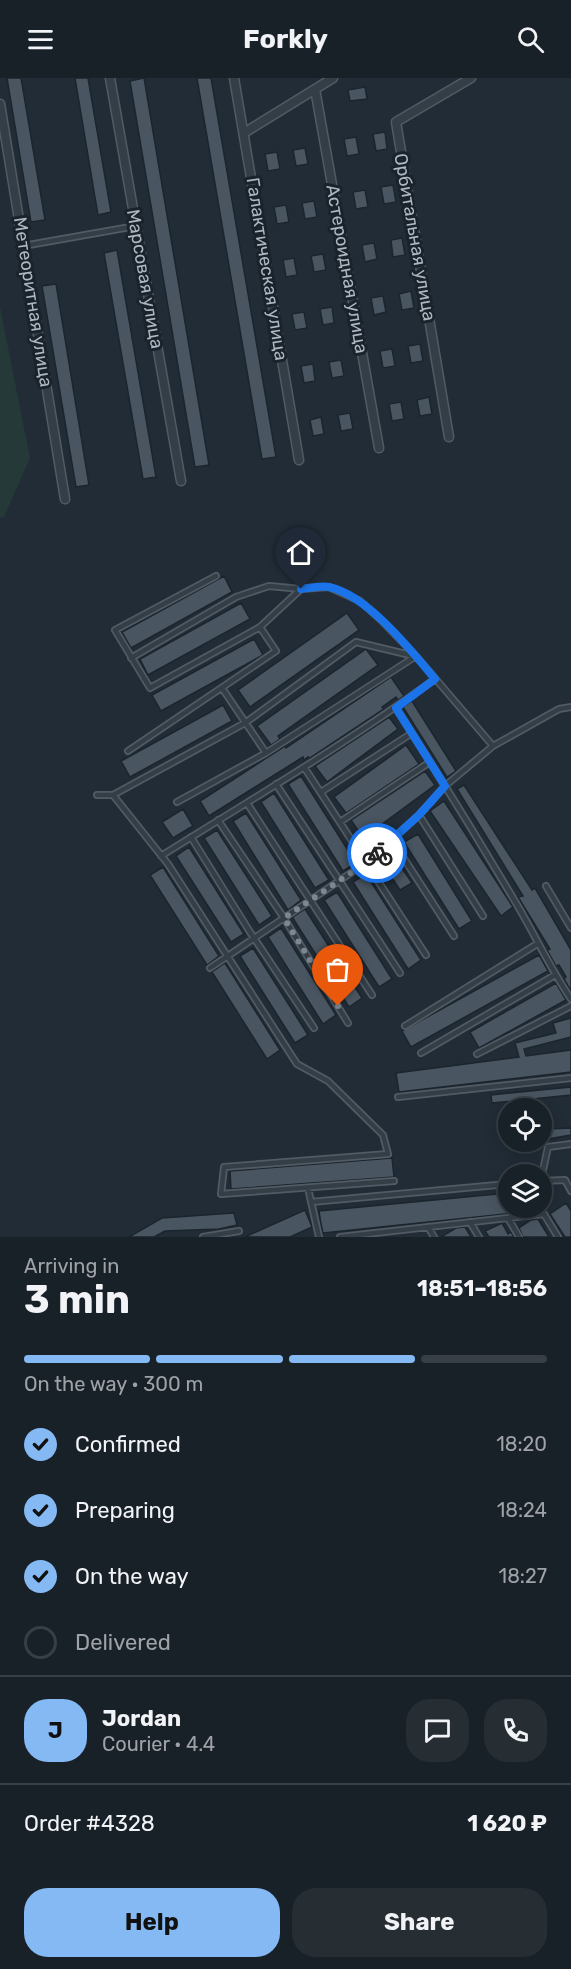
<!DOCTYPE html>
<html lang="en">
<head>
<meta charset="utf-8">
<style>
  :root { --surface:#192128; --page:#262e34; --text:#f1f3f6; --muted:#9fa3a8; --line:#373e45; --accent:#84b9f3 }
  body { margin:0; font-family:Rubik,sans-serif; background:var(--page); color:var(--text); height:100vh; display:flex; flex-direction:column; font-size:22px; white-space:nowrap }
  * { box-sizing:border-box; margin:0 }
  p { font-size:20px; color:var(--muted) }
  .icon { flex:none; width:33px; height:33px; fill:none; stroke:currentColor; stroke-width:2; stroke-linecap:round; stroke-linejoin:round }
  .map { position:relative; height:1159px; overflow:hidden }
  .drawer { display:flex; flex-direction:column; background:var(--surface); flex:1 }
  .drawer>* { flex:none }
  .buttons { position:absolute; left:498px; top:1020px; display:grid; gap:12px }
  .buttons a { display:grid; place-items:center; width:54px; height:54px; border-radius:50%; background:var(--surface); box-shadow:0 3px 15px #0003,0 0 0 2px var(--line); font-size:30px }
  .pin { position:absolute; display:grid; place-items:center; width:51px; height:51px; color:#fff; margin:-62px -26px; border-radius:50% 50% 50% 0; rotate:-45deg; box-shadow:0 0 6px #0007 }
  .pin .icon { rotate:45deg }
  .courier { position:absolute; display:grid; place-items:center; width:60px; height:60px; margin:-30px; border:4px solid #1a73e8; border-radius:50%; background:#fff; color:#222; box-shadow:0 2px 8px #0007 }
  .head em { font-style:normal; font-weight:700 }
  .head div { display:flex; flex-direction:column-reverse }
  .head { display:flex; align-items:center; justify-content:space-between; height:102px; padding:0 24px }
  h1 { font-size:39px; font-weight:700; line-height:45px }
  .bar { display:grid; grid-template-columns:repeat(4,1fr); gap:9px 6px; align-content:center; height:72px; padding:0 24px }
  .bar i { height:8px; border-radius:4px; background:var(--line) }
  .bar .current { background:var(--accent) }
  .bar p { grid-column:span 4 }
  .line { display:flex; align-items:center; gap:15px; padding:0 24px; border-top:2px solid var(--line) }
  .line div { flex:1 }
  .round { display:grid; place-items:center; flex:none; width:63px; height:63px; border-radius:24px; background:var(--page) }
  ol { padding:0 24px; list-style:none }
  li { display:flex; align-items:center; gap:18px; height:66px }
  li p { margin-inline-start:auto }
  li .icon { padding:6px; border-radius:50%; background:var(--accent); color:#111; stroke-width:4 }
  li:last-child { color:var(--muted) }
  li i { width:33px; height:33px; border:3px solid var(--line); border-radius:50% }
  .button { display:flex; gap:12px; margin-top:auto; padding:12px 24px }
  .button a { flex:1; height:69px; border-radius:24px; background:var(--accent); color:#111; font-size:24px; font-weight:700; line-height:69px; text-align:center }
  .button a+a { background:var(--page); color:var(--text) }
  header { display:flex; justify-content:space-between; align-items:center; height:78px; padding:0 24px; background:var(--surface); font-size:27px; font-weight:700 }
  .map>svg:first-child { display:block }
  .green { fill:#243938 }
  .building { fill:#495662; stroke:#1c252d; stroke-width:1.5 }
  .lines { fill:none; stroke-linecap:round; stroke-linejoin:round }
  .lane-casing { stroke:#525b64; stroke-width:8 }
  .street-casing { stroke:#525b64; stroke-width:11 }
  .lane { stroke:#343e47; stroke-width:4.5 }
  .street { stroke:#343e47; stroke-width:8 }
  .done { stroke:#7d8792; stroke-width:6; stroke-dasharray:0 10.8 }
  .route { stroke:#1a73e8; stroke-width:8 }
  .labels { text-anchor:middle; stroke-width:6; stroke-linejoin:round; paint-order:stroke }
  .street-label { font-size:18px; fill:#aeb8c3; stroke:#1a232b }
</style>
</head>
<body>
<header><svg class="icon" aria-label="menu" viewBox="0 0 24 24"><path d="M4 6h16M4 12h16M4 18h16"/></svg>Forkly<svg class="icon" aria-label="search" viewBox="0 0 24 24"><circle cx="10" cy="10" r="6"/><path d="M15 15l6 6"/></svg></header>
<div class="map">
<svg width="571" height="1159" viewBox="0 0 571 1159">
  <rect width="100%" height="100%" fill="#212c36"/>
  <path class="green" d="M 0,229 L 30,380 L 4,439 L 0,440 Z"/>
  <path class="building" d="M 7,0 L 21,0 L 45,142 L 31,144 Z
    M 75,0 L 88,0 L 111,134 L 98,137 Z
    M 144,0 L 209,387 L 195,389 L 130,3 Z
    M 197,0 L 211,0 L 276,379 L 262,381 Z
    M 365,9 L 367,21 L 350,23 L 348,12 Z
    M 385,54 L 387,71 L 376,73 L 373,56 Z
    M 356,59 L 359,76 L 347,78 L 344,61 Z
    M 305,70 L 308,86 L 296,88 L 293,72 Z
    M 277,74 L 280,91 L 268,93 L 265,76 Z
    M 393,107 L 396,124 L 384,126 L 381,109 Z
    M 365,112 L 368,129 L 356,131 L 353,114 Z
    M 314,123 L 317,139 L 305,141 L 302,125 Z
    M 286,127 L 289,144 L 277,146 L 274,129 Z
    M 402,160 L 405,177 L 393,179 L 391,162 Z
    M 374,165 L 377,181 L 365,184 L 362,167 Z
    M 117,172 L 156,399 L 143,401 L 104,175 Z
    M 323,176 L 326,192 L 314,194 L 311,178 Z
    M 294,180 L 297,197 L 286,199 L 283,182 Z
    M 56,206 L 89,407 L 76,409 L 42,208 Z
    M 411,213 L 414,230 L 402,232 L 399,216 Z
    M 383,218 L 386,234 L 374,237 L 371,220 Z
    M 332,229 L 334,245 L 323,247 L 320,231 Z
    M 304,234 L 307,250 L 295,252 L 292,236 Z
    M 420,266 L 423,283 L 411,285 L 408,268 Z
    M 392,271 L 395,288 L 383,290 L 380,273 Z
    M 341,282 L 344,298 L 332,300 L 329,284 Z
    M 313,286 L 315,303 L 304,305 L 301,288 Z
    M 429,319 L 432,336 L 420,338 L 417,322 Z
    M 401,324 L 404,341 L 392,343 L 389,326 Z
    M 350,335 L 353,351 L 341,353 L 338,337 Z
    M 321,339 L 324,356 L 313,358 L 310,342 Z
    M 224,498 L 232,514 L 131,570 L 122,554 Z
    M 241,525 L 250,541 L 148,597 L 140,581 Z
    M 347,535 L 359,552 L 250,629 L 238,612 Z
    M 254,561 L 263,577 L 161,633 L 152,617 Z
    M 366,571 L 378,587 L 278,658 L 280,661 L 271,667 L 257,648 Z
    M 391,599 L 404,618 L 398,622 L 396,619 L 382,629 L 384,631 L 310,680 L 308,679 L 304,682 L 303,679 L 209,738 L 200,723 L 285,668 L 286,670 Z
    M 412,623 L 456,693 L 447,699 L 403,629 Z
    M 223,627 L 232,643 L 130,699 L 121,683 Z
    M 389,639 L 398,651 L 327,704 L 315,688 Z
    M 406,667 L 419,686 L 346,735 L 334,719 Z
    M 425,693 L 435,707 L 363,760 L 351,742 Z
    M 301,698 L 356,785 L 343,793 L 288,706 Z
    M 464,707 L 532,812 L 535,810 L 571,872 L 571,913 L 564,901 L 566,899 L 559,887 L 556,888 L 547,872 L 550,871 L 518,819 L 523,818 L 457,711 Z
    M 274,715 L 329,802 L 315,810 L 261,724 Z
    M 444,723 L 513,829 L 501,838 L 430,733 Z
    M 183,731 L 193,748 L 173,760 L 162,744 Z
    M 246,735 L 301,822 L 288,832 L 233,743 Z
    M 217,752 L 272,838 L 259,847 L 204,760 Z
    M 418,756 L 472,843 L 459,851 L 404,764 Z
    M 189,769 L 244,856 L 231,864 L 176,778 Z
    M 394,778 L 412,805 L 400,812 L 382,785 Z
    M 163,789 L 219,878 L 207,887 L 150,797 Z
    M 366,796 L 421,882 L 408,891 L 353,804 Z
    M 337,814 L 392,901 L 379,909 L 324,822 Z
    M 305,831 L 362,920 L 349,929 L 294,842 L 293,839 Z
    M 281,850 L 336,937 L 323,946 L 268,859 Z
    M 253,870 L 308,957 L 295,965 L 240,878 Z
    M 539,877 L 548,893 L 411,969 L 402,953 Z
    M 225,885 L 280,972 L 267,981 L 212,894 Z
    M 556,905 L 566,922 L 479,970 L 470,954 Z
    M 571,940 L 571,959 L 524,971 L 526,978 L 571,972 L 571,994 L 399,1014 L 396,995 L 519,979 L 515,965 L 556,955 L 553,945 Z
    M 571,1009 L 571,1017 L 492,1025 L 491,1017 Z
    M 542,1049 L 547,1049 L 548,1051 L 571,1050 L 571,1057 L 542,1062 Z
    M 392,1080 L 394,1099 L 231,1111 L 230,1093 Z
    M 508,1115 L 508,1130 L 534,1130 L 535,1133 L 323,1155 L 321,1146 L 319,1133 Z
    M 566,1125 L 571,1133 L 571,1159 L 565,1159 L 550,1136 Z
    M 305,1132 L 312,1149 L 290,1159 L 245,1159 Z
    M 234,1135 L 237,1147 L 219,1151 L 165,1153 L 154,1159 L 129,1159 L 162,1140 Z
    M 538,1141 L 549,1159 L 523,1159 L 519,1150 L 531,1142 Z
    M 502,1145 L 508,1156 L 511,1154 L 514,1159 L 489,1159 L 485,1153 Z
    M 465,1149 L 471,1159 L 441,1159 L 456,1150 Z"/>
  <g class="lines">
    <g class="lane-casing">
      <path id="lane" d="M 23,168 L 136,148
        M 216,498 L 115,552 L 150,610 L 260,549
        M 131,580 L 236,519 L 269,508 L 301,511 L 329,509 L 360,523 L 381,542 L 416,578 L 493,668
        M 222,610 L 266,675
        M 396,630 C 437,694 477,759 516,825 C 535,857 550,890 571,921
        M 128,673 L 276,573 L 260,549 L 301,511
        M 304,689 L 426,877
        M 276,706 L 400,895
        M 321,714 L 412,655
        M 97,717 L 113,717 L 245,645 L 356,564 L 414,578
        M 113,717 L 168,786 L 297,986 L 328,1003 L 383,1057 L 388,1076 L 224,1089 L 221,1116 L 394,1103
        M 177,724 L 266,675 L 416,578
        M 247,725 L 372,917
        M 419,737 L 483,838
        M 218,742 L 284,840 L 348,945
        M 340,744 L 430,684
        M 191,759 L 250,854 L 314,950
        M 392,762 L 454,858
        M 161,778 C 254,720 347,665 435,601
        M 546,808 L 571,850
        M 210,890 L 367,784 L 419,737 L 445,708 L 493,668 L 559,631 L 571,629
        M 405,948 L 537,866
        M 421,975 L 555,897
        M 477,976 L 571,928
        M 398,1019 L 571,1000
        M 542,1097 L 548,1069 L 571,1066
        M 542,1103 L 565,1102 L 571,1113
        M 308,1110 L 319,1159
        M 311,1124 L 508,1106
        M 508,1140 L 519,1159
        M 470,1144 L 479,1159
        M 428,1149 L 434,1159
        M 203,1159 L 239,1153
        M 340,1159 L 544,1136 L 558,1159"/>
    </g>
    <g class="street-casing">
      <path id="street" d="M 110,0 L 181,403
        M 234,0 L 299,382
        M 315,11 L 379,370
        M 0,26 L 65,421
        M 244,55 L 333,0
        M 449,359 L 396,44 L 471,0"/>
    </g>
    <use href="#lane" class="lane"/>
    <use href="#street" class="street"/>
  </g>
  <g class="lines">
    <path class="done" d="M 338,928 L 284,840 L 367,784 L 377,775"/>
    <path class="route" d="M 301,511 C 309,510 321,507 329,509 C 367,517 411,572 435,601 L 396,630 L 445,708 L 419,737 L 377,775"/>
  </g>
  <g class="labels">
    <g class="street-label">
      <text transform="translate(415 159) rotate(80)" y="6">Орбитальная улица</text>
      <text transform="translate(267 191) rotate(81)" y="6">Галактическая улица</text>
      <text transform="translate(347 191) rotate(80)" y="6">Астероидная улица</text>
      <text transform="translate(145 201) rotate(80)" y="6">Марсовая улица</text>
      <text transform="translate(33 224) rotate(81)" y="6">Метеоритная улица</text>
    </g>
  </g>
</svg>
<div class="buttons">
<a><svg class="icon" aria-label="locate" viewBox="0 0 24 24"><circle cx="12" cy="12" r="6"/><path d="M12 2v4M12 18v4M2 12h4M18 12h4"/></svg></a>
<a><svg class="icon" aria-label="layers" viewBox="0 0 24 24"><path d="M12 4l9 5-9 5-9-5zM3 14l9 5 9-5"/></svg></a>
</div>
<div class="pin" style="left:338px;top:928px;background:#ea580c"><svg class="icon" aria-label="bag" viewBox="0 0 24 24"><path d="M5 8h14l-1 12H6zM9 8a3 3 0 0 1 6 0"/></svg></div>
<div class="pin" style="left:301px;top:511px;background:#1f2937"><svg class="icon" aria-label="home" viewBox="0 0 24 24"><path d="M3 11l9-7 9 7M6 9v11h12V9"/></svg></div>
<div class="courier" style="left:377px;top:775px"><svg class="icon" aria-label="bike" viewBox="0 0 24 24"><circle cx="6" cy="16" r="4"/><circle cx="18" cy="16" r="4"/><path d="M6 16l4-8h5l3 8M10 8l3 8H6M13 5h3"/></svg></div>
</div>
<section class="drawer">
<div class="head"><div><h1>3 min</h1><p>Arriving in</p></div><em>18:51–18:56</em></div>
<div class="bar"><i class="current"></i><i class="current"></i><i class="current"></i><i></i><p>On the way · 300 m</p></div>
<ol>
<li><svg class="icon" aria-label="check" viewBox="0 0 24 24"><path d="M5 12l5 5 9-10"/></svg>Confirmed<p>18:20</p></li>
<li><svg class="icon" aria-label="check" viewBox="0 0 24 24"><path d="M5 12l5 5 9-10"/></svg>Preparing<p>18:24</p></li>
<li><svg class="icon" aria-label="check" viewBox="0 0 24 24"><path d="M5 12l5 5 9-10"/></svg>On the way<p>18:27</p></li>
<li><i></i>Delivered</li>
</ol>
<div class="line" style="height:108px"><b class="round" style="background:var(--accent);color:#111">J</b><div><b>Jordan</b><p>Courier · 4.4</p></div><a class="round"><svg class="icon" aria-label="chat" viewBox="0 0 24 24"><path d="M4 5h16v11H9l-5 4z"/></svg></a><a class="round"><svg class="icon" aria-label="phone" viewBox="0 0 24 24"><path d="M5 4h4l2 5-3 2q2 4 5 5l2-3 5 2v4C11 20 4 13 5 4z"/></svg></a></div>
<div class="line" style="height:78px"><div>Order #4328</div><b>1 620 ₽</b></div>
<div class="button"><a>Help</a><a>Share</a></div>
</section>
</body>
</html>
